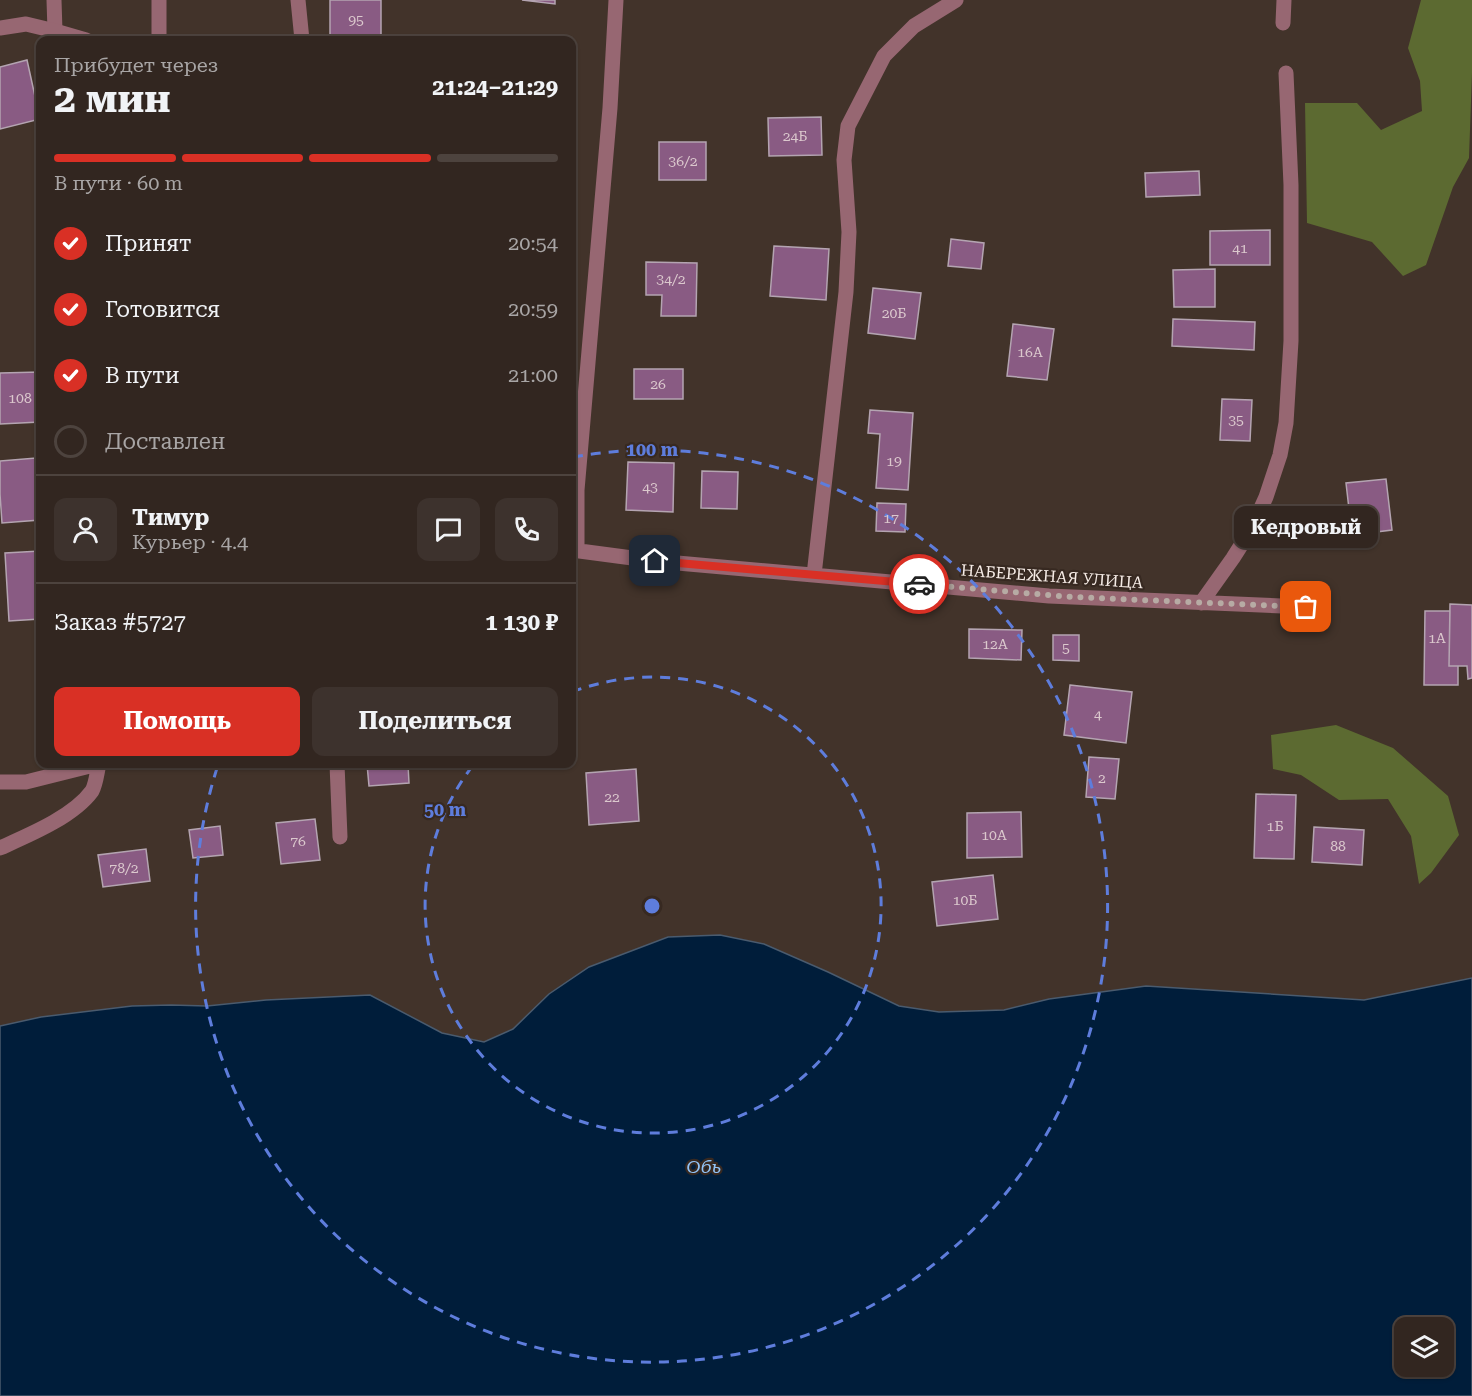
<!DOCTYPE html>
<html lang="ru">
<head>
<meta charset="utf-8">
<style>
  :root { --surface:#322620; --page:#3d322d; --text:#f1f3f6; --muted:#a8a5a5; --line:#4d433e; --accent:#d93025 }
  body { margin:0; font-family:"Roboto Serif",serif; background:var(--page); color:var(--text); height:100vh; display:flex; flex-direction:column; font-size:22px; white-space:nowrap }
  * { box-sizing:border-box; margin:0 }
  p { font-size:20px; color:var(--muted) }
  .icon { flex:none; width:33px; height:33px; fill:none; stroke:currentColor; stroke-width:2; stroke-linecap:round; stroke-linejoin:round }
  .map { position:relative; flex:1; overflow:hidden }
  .sheet { position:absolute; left:36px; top:36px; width:540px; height:732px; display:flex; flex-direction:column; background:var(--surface); border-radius:12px; box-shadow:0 2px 4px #0004,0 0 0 2px var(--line) }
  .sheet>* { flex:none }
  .controls { position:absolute; left:1394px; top:1317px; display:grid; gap:12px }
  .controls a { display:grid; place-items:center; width:60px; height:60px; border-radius:12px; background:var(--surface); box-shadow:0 2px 4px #0004,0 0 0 2px var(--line); font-size:30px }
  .pin { position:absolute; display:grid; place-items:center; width:51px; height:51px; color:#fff; margin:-26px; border-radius:12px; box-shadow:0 3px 9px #0006 }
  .courier { position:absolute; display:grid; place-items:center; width:60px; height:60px; margin:-30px; border:4px solid #d93025; border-radius:50%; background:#fff; color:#222; box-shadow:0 2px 8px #0007 }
  .bubble { position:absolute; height:42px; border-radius:12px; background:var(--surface); box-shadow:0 2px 4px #0004,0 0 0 2px var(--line); font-size:20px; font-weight:700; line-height:42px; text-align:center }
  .summary em { font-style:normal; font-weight:700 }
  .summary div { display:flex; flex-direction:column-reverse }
  .summary { display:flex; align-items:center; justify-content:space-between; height:102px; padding:0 18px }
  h1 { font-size:39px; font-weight:700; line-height:45px }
  .bar { display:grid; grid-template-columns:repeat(4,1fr); gap:9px 6px; align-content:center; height:72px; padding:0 18px }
  .bar i { height:8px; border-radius:4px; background:var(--line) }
  .bar .selected { background:var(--accent) }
  .bar p { grid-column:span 4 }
  .line { display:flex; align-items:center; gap:15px; padding:0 18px; border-top:2px solid var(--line) }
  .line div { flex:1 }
  .round { display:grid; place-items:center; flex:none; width:63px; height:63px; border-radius:12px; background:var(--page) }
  ol { padding:0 18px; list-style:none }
  li { display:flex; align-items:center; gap:18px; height:66px }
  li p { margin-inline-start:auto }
  li .icon { padding:6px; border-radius:50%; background:var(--accent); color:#fff; stroke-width:4 }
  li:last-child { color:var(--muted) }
  li i { width:33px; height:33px; border:3px solid var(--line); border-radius:50% }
  .action { display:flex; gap:12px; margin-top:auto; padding:12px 18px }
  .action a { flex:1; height:69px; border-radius:12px; background:var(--accent); color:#fff; font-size:24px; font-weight:700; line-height:69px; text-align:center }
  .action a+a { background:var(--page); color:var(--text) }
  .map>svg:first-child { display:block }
  .forest { fill:#5c6a31 }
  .water { fill:#001d3a; stroke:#4a5b6e; stroke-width:1.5; fill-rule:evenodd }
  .building { fill:#895b83; stroke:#b4a4b1; stroke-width:1.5 }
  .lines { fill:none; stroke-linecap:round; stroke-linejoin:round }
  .lane { stroke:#976772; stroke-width:15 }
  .street { stroke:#976772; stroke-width:15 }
  .done { stroke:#b7aba4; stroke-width:6; stroke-dasharray:0 10.8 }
  .route { stroke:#d93025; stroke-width:8 }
  .ring { fill:none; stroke:#5e7ddc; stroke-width:3; stroke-dasharray:10 8 }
  .labels { text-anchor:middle; stroke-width:4.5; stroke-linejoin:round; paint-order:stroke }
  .number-label { font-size:14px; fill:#dbc8cd }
  .street-label { font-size:16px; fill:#f6ece6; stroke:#372921 }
  .water-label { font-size:18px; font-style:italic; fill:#92c4f8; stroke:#372921 }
  .centre { fill:#5e7ddc; stroke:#372921; stroke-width:3 }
  .ring-label { font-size:18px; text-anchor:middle; font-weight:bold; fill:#5e7ddc; stroke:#372921; stroke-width:4.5; stroke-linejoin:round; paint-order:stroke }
</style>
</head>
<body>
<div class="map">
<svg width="1472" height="1396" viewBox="0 0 1472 1396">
  <rect width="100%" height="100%" fill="#42332a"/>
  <path class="forest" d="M 1421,0 L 1472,0 L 1472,73 L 1469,158 L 1453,187 L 1426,265 L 1403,276 L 1372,242 L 1307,223 L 1305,103 L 1357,103 L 1381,130 L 1422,111 L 1420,81 L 1408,48 Z
    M 1336,725 L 1393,748 L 1448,796 L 1459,835 L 1431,873 L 1419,884 L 1411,836 L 1388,799 L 1339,800 L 1301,775 L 1273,769 L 1271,735 Z"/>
  <path class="water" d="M 720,935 L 764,944 L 828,972 L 899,1006 L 939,1012 L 1004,1010 L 1049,999 L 1146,986 L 1364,1000 L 1472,978 L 1472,1396 L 0,1396 L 0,1026 L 41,1017 L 132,1006 L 171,1005 L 207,1006 L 266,1000 L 370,995 L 442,1033 L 484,1042 L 513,1029 L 549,994 L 589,967 L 668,937 ZM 1404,1328 L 1443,1328 L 1443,1366 L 1404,1366 Z"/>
  <path class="building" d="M 330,0 L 381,0 L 381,40 L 330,40 Z
    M 522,0 L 555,0 L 555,4 Z
    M 27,60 L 40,119 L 0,129 L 0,67 Z
    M 821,117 L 822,155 L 769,156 L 768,118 Z
    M 659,142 L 706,142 L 706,180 L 659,180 Z
    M 1199,171 L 1200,195 L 1146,197 L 1145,173 Z
    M 1270,230 L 1270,265 L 1210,265 L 1210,231 Z
    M 951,239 L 984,243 L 981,269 L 948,266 Z
    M 774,246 L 829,249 L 826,300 L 770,296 Z
    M 646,262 L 697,263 L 696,316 L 661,316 L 662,295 L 646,295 Z
    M 1215,269 L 1215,307 L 1174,307 L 1173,270 Z
    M 873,288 L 921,293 L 915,339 L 868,333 Z
    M 1173,319 L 1255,322 L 1254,350 L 1172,346 Z
    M 1013,324 L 1054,329 L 1047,380 L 1007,376 Z
    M 634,369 L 683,369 L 683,399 L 634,399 Z
    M 40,372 L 40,422 L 0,424 L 0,373 Z
    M 1222,399 L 1252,400 L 1250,441 L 1220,440 Z
    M 870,410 L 913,413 L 908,490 L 876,488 L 880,434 L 868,433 Z
    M 36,458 L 40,520 L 2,523 L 0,494 L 0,461 Z
    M 628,462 L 674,463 L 673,512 L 626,510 Z
    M 702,471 L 738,472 L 737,509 L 701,508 Z
    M 1386,479 L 1392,530 L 1352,535 L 1346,483 Z
    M 877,503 L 906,504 L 905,532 L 876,531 Z
    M 40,551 L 40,619 L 9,621 L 5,553 Z
    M 1450,604 L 1472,605 L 1472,678 L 1468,679 L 1467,666 L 1449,666 Z
    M 1425,611 L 1450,611 L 1449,666 L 1458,666 L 1458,685 L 1424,685 Z
    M 969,629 L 1022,630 L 1021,660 L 969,658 Z
    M 1053,635 L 1079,635 L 1079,661 L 1053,660 Z
    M 1070,685 L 1132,692 L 1126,743 L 1064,735 Z
    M 1089,757 L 1119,759 L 1115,799 L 1086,797 Z
    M 367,764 L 408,764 L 409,783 L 369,786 Z
    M 636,769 L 639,821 L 589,825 L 586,773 Z
    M 1256,794 L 1296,795 L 1294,859 L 1254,858 Z
    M 1021,812 L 1022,857 L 967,858 L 967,813 Z
    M 315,819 L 320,860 L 281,864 L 276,823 Z
    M 220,826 L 223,855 L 193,858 L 189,830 Z
    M 1314,827 L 1364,830 L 1362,865 L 1312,862 Z
    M 146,849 L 150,881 L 103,887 L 98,855 Z
    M 993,875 L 998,919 L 937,926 L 932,882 Z"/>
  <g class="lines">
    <path class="lane" d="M 54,0 L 55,31
      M 298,0 L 302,40
      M 337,764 L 340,837
      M 0,782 L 26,782 L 90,766 L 93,764
      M 0,848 C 29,835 73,817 92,791 C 96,784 97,772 99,764"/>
    <path class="street" d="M 159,0 L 159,40
      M 1283,23 L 1284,0
      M 0,28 L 26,24 L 55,31 L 86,40
      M 572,550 L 655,561 L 1049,596 L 1306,607
      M 577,550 L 577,490 L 610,108 L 616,0
      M 814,575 L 846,292 L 849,232 L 844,160 L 848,126 L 884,56 L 914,26 L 956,0
      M 1201,603 L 1233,558 L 1252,528 L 1266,497 L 1280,455 L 1286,423 L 1291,341 L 1291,185 L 1286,73"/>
  </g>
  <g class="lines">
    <path class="done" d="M 919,584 L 1072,597 L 1306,607"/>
    <path class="route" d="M 655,561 L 919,584"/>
  </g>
  <g class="ring">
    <path d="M572 692A228 228 0 1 1 474 764"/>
    <path d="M573 457A456 456 0 1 1 218 765"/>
  </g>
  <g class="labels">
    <g class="number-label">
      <text x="356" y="25">95</text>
      <text x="795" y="141">24Б</text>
      <text x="683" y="166">36/2</text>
      <text x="1240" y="253">41</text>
      <text x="671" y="284">34/2</text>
      <text x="894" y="318">20Б</text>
      <text x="1030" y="357">16А</text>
      <text x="658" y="389">26</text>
      <text x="20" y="403">108</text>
      <text x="1236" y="425">35</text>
      <text x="894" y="466">19</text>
      <text x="650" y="492">43</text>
      <text x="891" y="523">17</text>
      <text x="1437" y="643">1А</text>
      <text x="995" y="649">12А</text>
      <text x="1066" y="653">5</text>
      <text x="1098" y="719">4</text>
      <text x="1102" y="783">2</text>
      <text x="612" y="802">22</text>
      <text x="1275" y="831">1Б</text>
      <text x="994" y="840">10А</text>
      <text x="298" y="846">76</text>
      <text x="1338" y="851">88</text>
      <text x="124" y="873">78/2</text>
      <text x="965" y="905">10Б</text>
    </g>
    <g class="street-label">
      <text transform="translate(1052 576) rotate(4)" y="6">НАБЕРЕЖНАЯ УЛИЦА</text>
    </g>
    <g class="water-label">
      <text x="704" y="1173">Обь</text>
    </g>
  </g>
  <circle cx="652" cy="906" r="9" class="centre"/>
  <g class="ring-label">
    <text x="652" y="456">100 m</text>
    <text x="445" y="816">50 m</text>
  </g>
</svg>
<div class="controls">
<a><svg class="icon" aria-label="layers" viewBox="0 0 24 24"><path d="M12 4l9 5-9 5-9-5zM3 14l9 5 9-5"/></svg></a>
</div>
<div class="pin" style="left:1306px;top:607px;background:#ea580c"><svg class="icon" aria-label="bag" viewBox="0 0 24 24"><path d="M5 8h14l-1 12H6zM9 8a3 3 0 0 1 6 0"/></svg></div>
<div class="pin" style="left:655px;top:561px;background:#1f2937"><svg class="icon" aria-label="home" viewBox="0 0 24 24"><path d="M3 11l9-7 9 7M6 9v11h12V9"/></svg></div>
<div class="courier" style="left:919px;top:584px"><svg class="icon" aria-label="car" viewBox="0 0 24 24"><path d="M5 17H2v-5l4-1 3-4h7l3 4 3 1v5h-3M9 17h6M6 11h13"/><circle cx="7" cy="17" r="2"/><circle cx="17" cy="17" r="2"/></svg></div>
<div class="bubble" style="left:1234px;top:506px;width:144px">Кедровый</div>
<section class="sheet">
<div class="summary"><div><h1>2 мин</h1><p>Прибудет через</p></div><em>21:24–21:29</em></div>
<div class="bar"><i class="selected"></i><i class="selected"></i><i class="selected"></i><i></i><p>В пути · 60 m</p></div>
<ol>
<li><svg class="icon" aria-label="check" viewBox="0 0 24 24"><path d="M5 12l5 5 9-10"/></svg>Принят<p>20:54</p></li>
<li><svg class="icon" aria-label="check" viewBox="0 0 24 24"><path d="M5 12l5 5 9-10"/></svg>Готовится<p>20:59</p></li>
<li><svg class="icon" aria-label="check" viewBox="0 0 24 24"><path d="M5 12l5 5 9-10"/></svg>В пути<p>21:00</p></li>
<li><i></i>Доставлен</li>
</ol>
<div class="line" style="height:108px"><a class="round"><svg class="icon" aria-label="person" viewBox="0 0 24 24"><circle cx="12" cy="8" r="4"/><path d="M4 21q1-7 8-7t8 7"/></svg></a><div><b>Тимур</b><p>Курьер · 4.4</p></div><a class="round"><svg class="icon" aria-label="chat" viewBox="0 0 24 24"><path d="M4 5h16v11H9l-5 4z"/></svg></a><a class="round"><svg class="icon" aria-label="phone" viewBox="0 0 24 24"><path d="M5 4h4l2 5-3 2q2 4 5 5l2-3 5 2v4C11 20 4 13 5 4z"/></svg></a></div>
<div class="line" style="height:78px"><div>Заказ #5727</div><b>1 130 ₽</b></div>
<div class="action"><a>Помощь</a><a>Поделиться</a></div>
</section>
</div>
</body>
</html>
